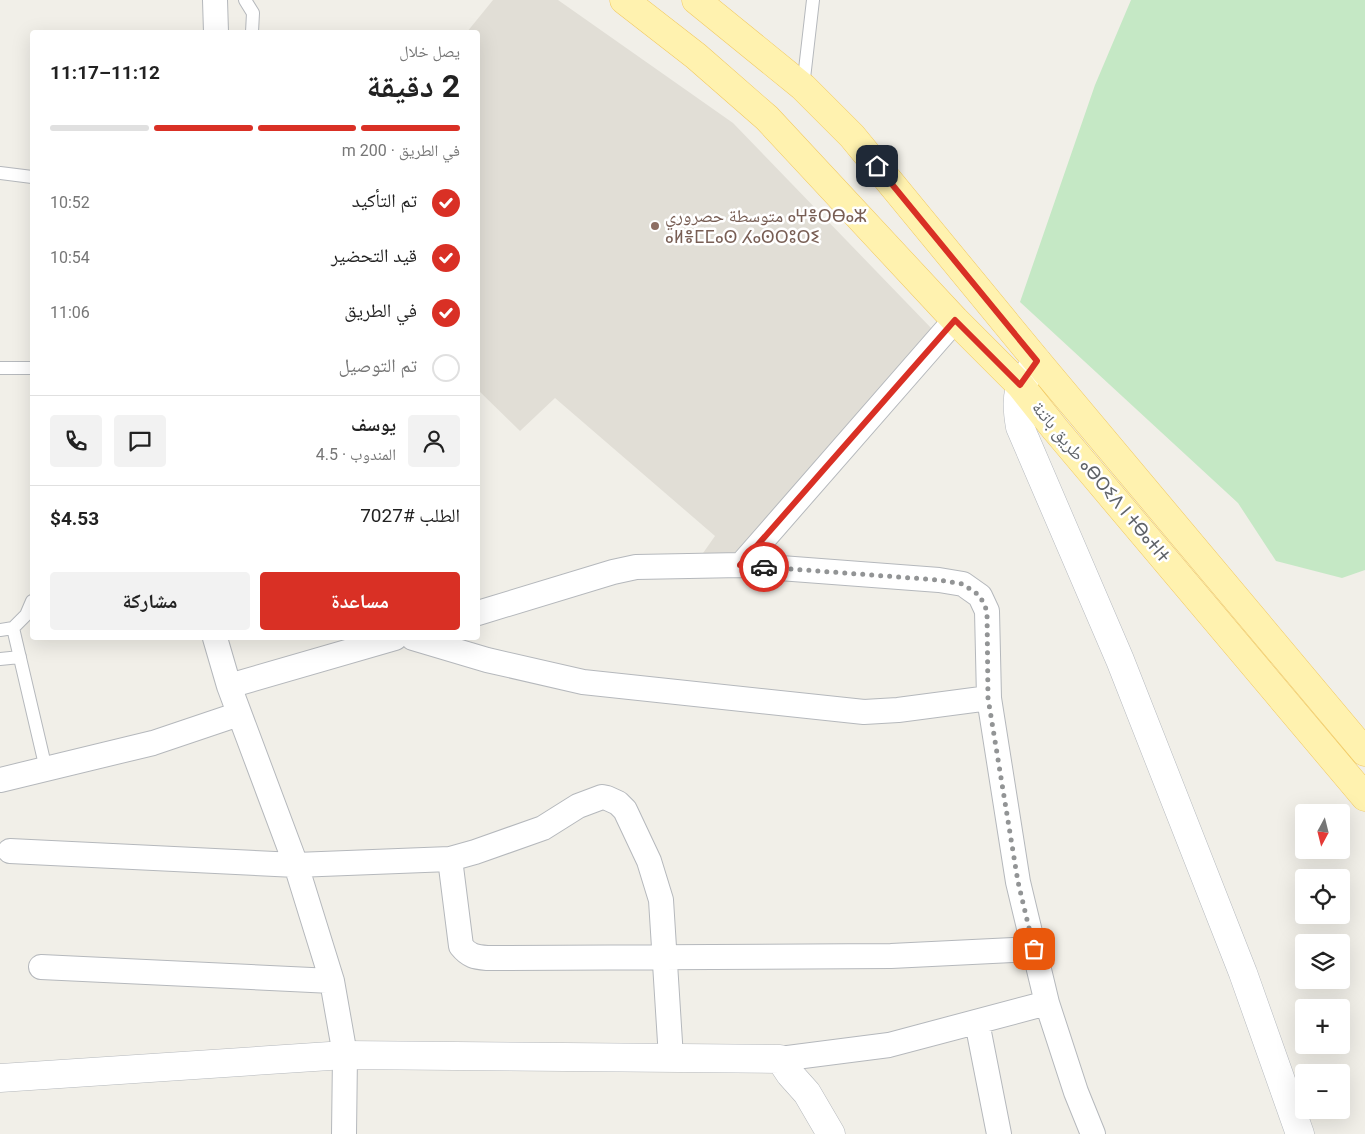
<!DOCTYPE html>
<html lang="ar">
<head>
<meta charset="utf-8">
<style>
  :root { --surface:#fff; --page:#f2f2f2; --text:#222; --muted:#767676; --line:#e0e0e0; --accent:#d93025 }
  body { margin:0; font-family:Roboto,"Noto Naskh Arabic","Noto Sans Tifinagh",sans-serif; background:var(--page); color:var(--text); direction:rtl; height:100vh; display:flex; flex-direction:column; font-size:19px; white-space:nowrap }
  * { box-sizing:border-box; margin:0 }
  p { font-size:16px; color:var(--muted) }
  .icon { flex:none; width:28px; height:28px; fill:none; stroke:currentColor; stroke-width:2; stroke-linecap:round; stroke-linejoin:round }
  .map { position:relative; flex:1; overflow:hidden; direction:ltr }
  .drawer { position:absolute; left:30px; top:30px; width:450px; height:610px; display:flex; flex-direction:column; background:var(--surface); border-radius:5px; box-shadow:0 5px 20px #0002; direction:rtl }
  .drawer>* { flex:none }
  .needle { width:32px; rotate:187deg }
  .fabs { position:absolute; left:1295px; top:804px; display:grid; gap:10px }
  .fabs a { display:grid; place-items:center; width:55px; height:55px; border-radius:5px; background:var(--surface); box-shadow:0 5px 20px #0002; font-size:25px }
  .pin { position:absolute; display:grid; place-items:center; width:42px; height:42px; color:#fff; margin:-21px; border-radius:10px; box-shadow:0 2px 8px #0006 }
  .courier { position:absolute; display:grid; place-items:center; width:50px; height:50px; margin:-25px; border:4px solid #d93025; border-radius:50%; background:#fff; color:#222; box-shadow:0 1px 6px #0007 }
  .overview em { font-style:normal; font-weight:700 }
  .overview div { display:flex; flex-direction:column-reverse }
  .overview { display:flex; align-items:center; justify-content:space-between; height:85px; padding:0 20px }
  h1 { font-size:32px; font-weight:700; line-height:38px }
  .bar { display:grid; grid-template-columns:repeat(4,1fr); gap:8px 5px; align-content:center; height:60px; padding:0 20px }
  .bar i { height:6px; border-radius:4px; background:var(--line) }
  .bar .on { background:var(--accent) }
  .bar p { grid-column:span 4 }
  .line { display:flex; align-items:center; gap:12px; padding:0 20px; border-top:1px solid var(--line) }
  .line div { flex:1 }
  .round { display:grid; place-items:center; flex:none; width:52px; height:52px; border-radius:5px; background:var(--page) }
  ol { padding:0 20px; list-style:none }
  li { display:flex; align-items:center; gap:15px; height:55px }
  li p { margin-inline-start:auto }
  li .icon { padding:5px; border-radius:50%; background:var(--accent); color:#fff; stroke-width:4 }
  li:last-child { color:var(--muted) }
  li i { width:28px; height:28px; border:2px solid var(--line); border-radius:50% }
  .action { display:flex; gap:10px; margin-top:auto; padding:10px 20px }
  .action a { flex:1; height:58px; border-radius:5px; background:var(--accent); color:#fff; font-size:20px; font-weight:700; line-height:58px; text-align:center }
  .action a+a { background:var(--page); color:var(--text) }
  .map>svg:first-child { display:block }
  .education { fill:#e1ded6 }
  .green { fill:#c5e8c5 }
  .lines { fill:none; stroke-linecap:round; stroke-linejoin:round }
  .service-casing { stroke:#b5b8bc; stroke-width:14 }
  .minor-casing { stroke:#b5b8bc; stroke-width:26 }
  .tertiary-casing { stroke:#b5b8bc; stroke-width:29 }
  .secondary-casing { stroke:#b6babf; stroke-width:29 }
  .primary-casing { stroke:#f2c960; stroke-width:29 }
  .service { stroke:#fff; stroke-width:12 }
  .minor { stroke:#fff; stroke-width:24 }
  .tertiary { stroke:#fff; stroke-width:28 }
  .secondary { stroke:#fff; stroke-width:28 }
  .primary { stroke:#fff2af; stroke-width:28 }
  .done { stroke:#929495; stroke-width:5; stroke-dasharray:0 9 }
  .route { stroke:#d93025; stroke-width:6 }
  .education-dot { fill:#8d6e63; stroke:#fff; stroke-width:2 }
  .labels { text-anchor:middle; stroke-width:5; stroke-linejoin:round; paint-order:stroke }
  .education-label { font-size:18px; fill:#785e54; stroke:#fff; text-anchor:start }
  .street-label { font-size:18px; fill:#5f6368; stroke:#fff }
</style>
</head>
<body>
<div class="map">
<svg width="1365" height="1134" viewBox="0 0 1365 1134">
  <rect width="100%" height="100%" fill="#f1efe8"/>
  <path class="education" d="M 493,0 L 558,0 L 733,123 L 933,330 L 732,558 L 701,556 L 715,536 L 555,398 L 520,431 L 478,390 L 478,32 L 467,32 Z"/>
  <path class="green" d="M 1131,0 L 1365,0 L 1365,570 L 1342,578 L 1276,561 L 1238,503 L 1020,302 L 1095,85 Z"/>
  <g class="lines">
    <g class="service-casing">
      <path id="service" d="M 245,0 L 253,13 L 252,32
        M 803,87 L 813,0
        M 0,173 L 32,177
        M 0,368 L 32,368
        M 13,628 L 46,769
        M 0,630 L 13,628 L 26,615 L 32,601
        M 0,659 L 20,657"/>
    </g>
    <g class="minor-casing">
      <path id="minor" d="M 215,0 L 216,32
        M 741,565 L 955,320
        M 478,613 L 613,572 L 636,567 L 741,565 L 939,580 L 963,584 L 980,596 L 987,611 L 989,698 L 1018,882 L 1047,1003 L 1076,1092 L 1093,1134
        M 215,638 L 229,686 L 296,865 L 332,981 L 345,1055 L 344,1134
        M 413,638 L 487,660 L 583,682 L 864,712 L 898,710 L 989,698
        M 229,686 L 395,638
        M 0,780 L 153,743 L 239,714
        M 10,851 L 296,865 L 450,859 L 475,852 L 543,828 L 578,806 L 602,797 L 607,798 L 618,803 L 625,810 L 649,861 L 661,900 L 671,1058
        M 450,859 L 461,946 C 469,956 475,957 487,958 L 891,956 L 1034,949
        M 41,967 L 332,981
        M 977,1022 L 999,1134
        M 780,1059 L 889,1045 L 1047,1003"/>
    </g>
    <g class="tertiary-casing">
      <path id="tertiary" d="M 0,1078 L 345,1055 L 780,1059 L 790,1074 L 807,1093 L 831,1134"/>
    </g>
    <g class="secondary-casing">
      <path id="secondary" d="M 1037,361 C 1018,388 1014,393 1020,427 L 1120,660 L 1243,973 L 1300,1134"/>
    </g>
    <g class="primary-casing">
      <path id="primary" d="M 624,0 L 696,56 L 767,118 L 955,320 L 1020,385 L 1055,429 L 1365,797
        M 696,0 L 803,87 L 852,136 L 1037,361 L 1365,752"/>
    </g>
    <use href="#service" class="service"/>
    <use href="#minor" class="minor"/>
    <use href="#tertiary" class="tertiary"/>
    <use href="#secondary" class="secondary"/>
    <use href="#primary" class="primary"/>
  </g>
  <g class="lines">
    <path class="done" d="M 764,567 L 939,580 L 963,584 L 980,596 L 987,611 L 988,698 L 1018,882 L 1034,949"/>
    <path class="route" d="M 764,567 L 740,565 L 955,320 L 1020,385 L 1037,361 L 877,166"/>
  </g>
  <circle class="education-dot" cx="655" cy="226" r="5"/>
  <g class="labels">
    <g class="education-label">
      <text x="665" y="222">متوسطة حصروري ⴰⵖⴻⵔⴱⴰⵣ<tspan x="665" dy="21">ⴰⵍⴻⵎⵎⴰⵙ ⵃⴰⵙⵔⵓⵔⵉ</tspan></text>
    </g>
    <g class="street-label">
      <text transform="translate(1101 482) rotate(50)" y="6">طريق باتنة ⴰⴱⵔⵉⴷ ⵏ ⵜⴱⴰⵜⵏⵜ</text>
    </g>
  </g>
</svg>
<div class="fabs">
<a><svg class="needle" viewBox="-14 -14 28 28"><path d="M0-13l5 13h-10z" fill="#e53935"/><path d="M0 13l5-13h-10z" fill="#767676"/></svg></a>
<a><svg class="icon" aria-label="locate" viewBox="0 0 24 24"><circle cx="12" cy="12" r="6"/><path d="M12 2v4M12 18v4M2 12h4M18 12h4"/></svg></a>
<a><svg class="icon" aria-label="layers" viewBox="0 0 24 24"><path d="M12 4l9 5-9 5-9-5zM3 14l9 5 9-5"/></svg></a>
<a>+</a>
<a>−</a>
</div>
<div class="pin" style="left:1034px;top:949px;background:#ea580c"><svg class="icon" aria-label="bag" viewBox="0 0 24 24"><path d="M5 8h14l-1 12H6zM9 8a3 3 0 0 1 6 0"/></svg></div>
<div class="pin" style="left:877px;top:166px;background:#1f2937"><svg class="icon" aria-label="home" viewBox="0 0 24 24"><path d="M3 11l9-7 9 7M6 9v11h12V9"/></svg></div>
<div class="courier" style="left:764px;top:567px"><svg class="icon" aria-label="car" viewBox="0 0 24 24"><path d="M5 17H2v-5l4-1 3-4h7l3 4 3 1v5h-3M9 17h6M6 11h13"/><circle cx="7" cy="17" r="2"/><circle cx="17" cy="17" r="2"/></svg></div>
<section class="drawer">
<div class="overview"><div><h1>2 دقيقة</h1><p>يصل خلال</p></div><em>11:12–11:17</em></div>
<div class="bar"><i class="on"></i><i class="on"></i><i class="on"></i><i></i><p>في الطريق · 200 m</p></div>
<ol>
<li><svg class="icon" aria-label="check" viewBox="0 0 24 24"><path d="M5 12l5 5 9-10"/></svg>تم التأكيد<p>10:52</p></li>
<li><svg class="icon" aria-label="check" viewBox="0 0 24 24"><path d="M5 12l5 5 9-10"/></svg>قيد التحضير<p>10:54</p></li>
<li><svg class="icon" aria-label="check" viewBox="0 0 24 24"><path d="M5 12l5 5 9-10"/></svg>في الطريق<p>11:06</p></li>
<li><i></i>تم التوصيل</li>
</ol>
<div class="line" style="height:90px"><a class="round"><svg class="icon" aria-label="person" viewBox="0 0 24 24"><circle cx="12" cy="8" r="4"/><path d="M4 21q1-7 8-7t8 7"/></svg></a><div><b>يوسف</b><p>المندوب · 4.5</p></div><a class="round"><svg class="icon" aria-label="chat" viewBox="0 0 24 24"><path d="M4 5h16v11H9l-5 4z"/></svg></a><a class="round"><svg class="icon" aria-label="phone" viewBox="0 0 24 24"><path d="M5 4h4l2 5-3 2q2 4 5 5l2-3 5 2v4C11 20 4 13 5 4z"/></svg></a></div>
<div class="line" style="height:65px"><div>الطلب #7027</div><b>$4.53</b></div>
<div class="action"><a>مساعدة</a><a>مشاركة</a></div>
</section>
</div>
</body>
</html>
